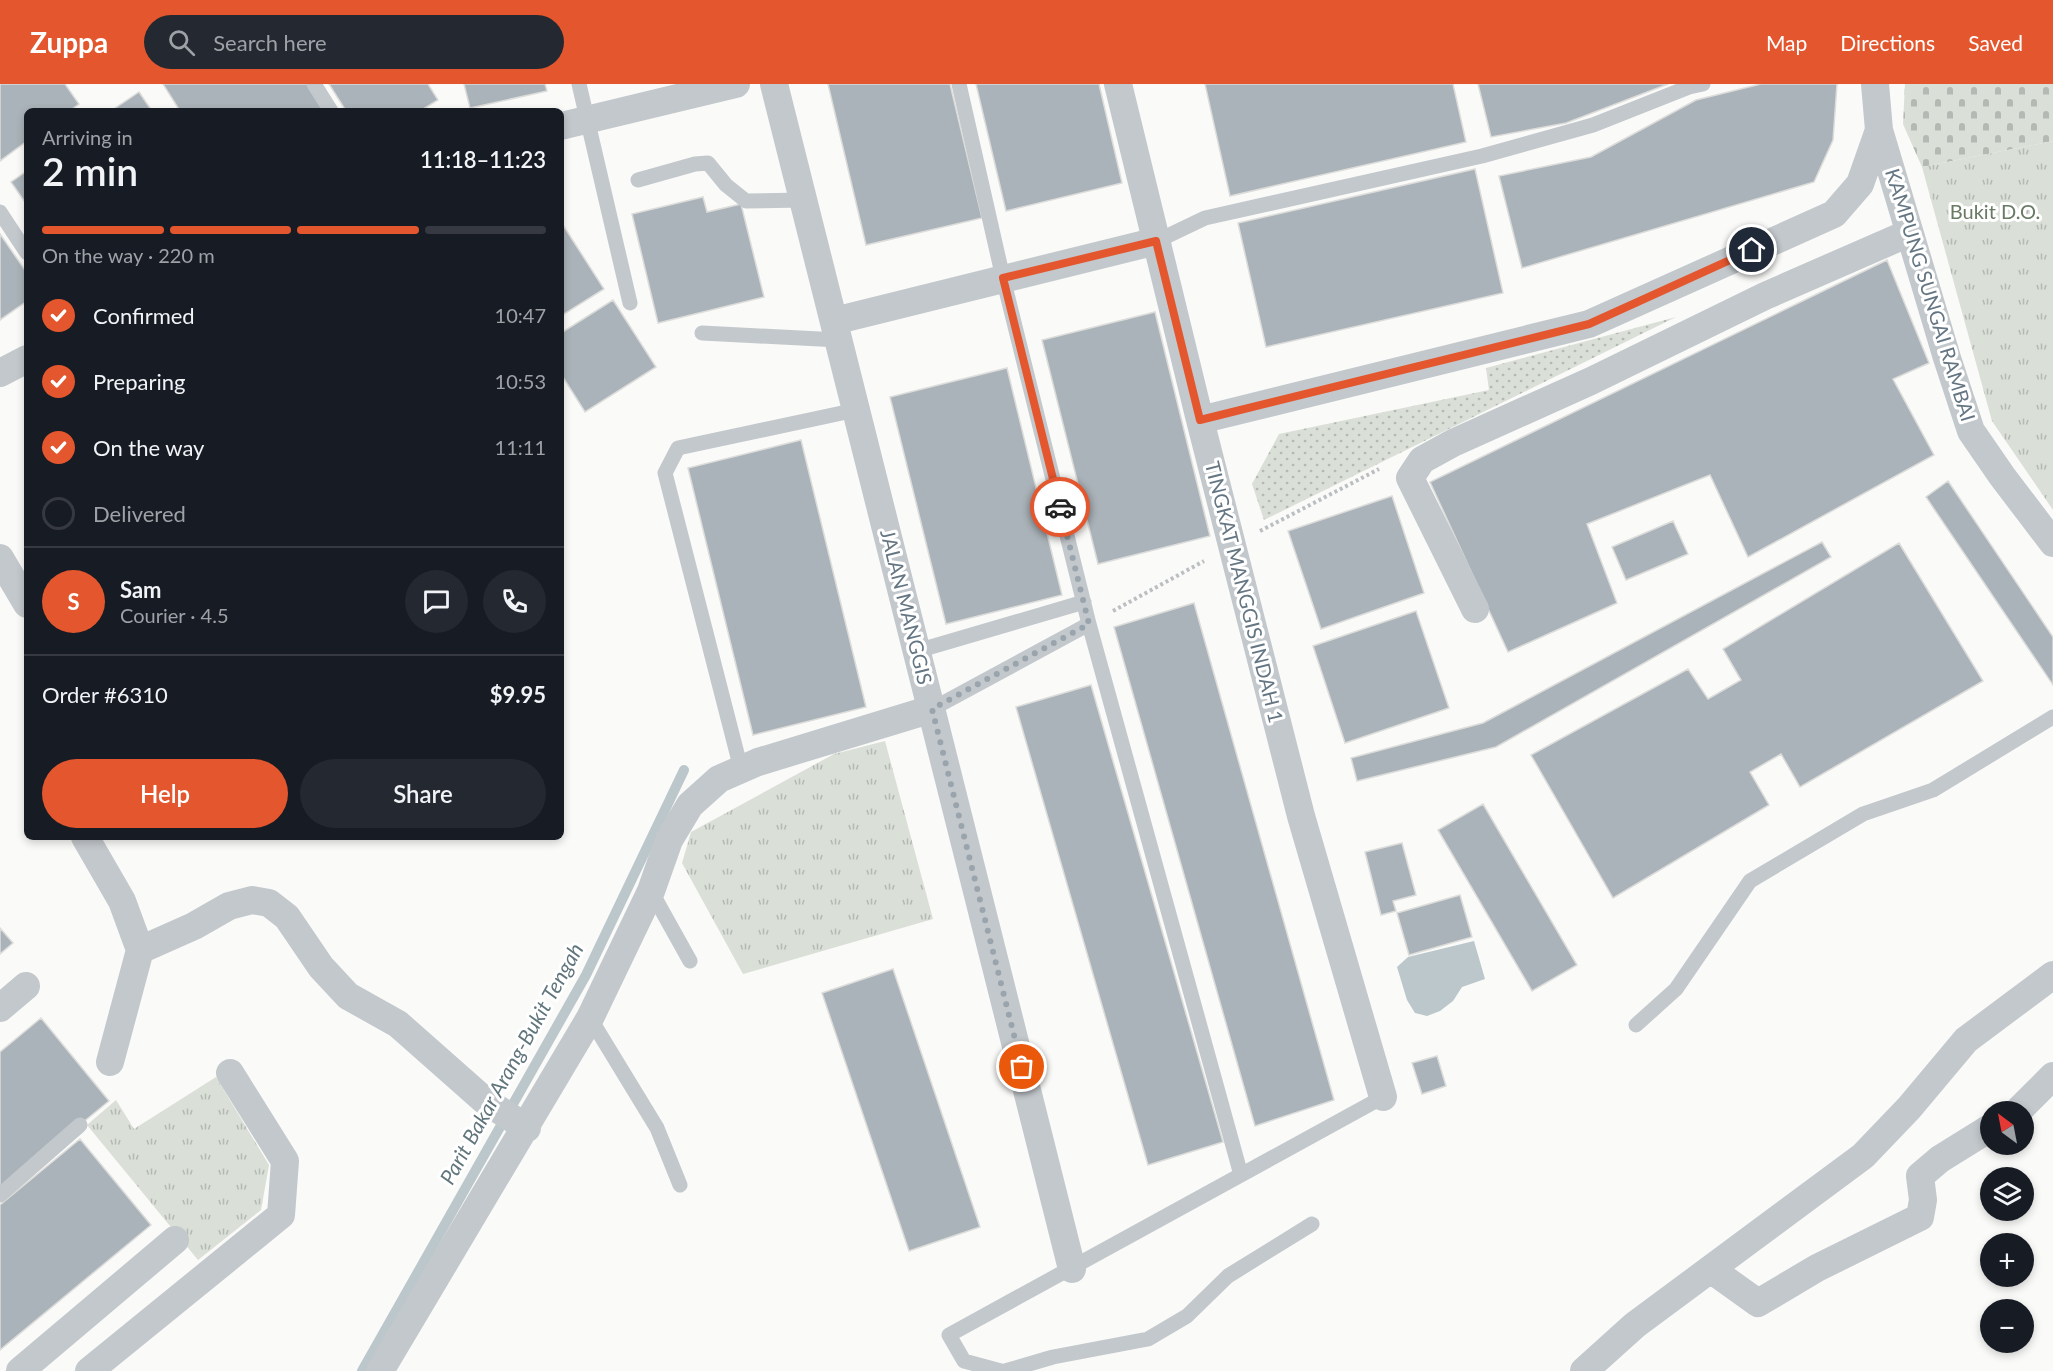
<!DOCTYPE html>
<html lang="en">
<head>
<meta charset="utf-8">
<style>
  :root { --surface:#171b24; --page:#242831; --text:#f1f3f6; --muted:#9ea1a6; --line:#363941; --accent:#e4572e }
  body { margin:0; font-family:Lato,sans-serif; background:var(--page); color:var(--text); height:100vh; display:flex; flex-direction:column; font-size:22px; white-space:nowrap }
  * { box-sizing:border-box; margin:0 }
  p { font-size:20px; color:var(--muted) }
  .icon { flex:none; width:33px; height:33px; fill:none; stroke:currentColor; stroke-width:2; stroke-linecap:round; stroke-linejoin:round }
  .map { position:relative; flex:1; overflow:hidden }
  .sheet { position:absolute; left:24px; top:24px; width:540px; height:732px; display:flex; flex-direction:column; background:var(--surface); border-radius:9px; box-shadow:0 3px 9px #0003 }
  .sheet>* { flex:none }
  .needle { width:39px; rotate:328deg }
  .controls { position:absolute; left:1980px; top:1017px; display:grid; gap:12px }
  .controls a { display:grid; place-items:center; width:54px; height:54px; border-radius:50%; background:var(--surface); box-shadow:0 3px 9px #0003; font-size:30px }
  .pin { position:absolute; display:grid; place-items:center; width:51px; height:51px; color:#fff; margin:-26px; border:3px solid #fff; border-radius:50%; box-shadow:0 2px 6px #0007 }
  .courier { position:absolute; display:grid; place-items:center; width:60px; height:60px; margin:-30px; border:4px solid #e4572e; border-radius:50%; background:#fff; color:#222; box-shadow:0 2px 8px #0007 }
  .headline em { font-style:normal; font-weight:600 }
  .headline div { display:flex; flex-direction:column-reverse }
  .headline { display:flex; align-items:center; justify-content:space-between; height:102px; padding:0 18px }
  h1 { font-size:39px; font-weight:600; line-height:45px }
  .bar { display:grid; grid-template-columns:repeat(4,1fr); gap:9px 6px; align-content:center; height:72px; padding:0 18px }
  .bar i { height:8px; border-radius:4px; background:var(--line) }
  .bar .selected { background:var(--accent) }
  .bar p { grid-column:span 4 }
  .line { display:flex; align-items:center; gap:15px; padding:0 18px; border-top:2px solid var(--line) }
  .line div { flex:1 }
  .round { display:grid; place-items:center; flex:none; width:63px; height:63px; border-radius:32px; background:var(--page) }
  ol { padding:0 18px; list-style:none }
  li { display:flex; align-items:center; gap:18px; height:66px }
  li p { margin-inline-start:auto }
  li .icon { padding:6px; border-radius:50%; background:var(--accent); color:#fff; stroke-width:4 }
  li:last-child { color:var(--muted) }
  li i { width:33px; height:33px; border:3px solid var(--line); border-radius:50% }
  .button { display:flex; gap:12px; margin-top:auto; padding:12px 18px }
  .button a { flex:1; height:69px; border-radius:36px; background:var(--accent); color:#fff; font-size:24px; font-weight:600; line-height:69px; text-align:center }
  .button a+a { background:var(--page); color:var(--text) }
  header { display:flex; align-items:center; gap:36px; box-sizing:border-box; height:84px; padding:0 30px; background:var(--accent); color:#fff }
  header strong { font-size:28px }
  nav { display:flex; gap:33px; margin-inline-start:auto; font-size:21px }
  .search { width:420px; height:54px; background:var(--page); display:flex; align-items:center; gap:15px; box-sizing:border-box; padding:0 21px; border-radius:33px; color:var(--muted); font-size:22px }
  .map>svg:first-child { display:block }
  .grass { fill:url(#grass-dots) }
  .cemetery { fill:url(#cemetery-stones) }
  .park { fill:url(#park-tufts) }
  .water { fill:#bbc7cb }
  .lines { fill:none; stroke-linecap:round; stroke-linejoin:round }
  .stream { stroke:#bbc7cb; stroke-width:10 }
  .building { fill:#aab3b9; stroke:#dcdcda; stroke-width:1.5 }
  .path { stroke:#bbbfc2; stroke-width:4; stroke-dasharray:3 3; stroke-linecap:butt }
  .service { stroke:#c3c8cc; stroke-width:15 }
  .minor { stroke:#c3c8cc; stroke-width:28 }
  .done { stroke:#99a4ac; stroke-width:6; stroke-dasharray:0 10.8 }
  .route { stroke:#e4572e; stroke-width:8 }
  .labels { text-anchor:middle; stroke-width:6; stroke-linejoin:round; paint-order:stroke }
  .park-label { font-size:20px; fill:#687a64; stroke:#fff }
  .street-label { font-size:20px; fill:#657683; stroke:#fff }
  .water-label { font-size:21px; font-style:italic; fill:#60757c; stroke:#fff }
</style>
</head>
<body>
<header>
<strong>Zuppa</strong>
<div class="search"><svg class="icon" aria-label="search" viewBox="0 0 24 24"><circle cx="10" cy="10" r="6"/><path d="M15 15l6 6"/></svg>Search here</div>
<nav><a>Map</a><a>Directions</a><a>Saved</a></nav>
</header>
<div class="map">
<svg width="2053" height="1287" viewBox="0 0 2053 1287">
  <defs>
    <pattern id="grass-dots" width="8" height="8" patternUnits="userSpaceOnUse" patternTransform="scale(1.5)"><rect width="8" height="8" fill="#dadfd7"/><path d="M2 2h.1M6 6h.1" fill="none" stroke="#b4b9b4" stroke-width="1.8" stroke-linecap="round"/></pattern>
    <pattern id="cemetery-stones" width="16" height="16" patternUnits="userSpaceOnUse" patternTransform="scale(1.5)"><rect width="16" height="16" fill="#dadfd7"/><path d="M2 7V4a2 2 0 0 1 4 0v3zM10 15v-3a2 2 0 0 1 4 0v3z" fill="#b4b9b4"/></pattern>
    <pattern id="park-tufts" width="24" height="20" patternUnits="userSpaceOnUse" patternTransform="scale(1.5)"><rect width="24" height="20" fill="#dadfd7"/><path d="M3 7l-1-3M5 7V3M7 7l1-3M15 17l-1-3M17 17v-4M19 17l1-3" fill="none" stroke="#b4b9b4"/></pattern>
  </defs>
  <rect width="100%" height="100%" fill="#fafaf8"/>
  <path class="grass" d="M 1676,233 L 1264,436 L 1252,400 L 1279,350 L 1489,306 L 1486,284 Z"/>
  <path class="cemetery" d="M 1905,0 L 2053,0 L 2053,57 L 1922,83 L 1903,40 Z"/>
  <path class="park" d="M 2053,57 L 2053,426 L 1992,337 L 1922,83 Z
    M 885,657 L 933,835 L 743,890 L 682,779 L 691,748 L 834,670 Z
    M 216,993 L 269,1081 L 261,1126 L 198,1176 L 87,1041 L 116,1016 L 134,1045 Z"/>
  <path class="water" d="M 1474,857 L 1485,895 L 1462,903 L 1453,917 L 1440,927 L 1427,932 L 1415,929 L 1407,916 L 1397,883 L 1408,873 Z"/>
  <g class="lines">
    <path class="stream" d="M 362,1287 L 586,891 L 684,686"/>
  </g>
  <path class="building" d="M 0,0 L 65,0 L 79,20 L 69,27 L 27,27 L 27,57 L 0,77 Z
    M 163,0 L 308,0 L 327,27 L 180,27 Z
    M 329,0 L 428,0 L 438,16 L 420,27 L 346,27 Z
    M 464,0 L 545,0 L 547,7 L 470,24 Z
    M 828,0 L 950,0 L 982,134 L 866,161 Z
    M 976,0 L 1099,0 L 1122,99 L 1006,127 Z
    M 1205,0 L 1453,0 L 1466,58 L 1230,112 Z
    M 1478,0 L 1668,0 L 1566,39 L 1491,53 Z
    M 1761,0 L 1837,0 L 1833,56 L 1814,98 L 1522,184 L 1499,92 L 1591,73 L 1696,16 Z
    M 139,8 L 152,27 L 111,27 Z
    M 1475,85 L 1503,209 L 1266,263 L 1238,139 Z
    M 27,87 L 27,121 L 11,98 Z
    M 703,113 L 707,128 L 741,120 L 764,213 L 658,239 L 632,130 Z
    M 561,138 L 604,205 L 561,232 Z
    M 0,150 L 27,189 L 27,217 L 0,236 Z
    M 1887,176 L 1929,279 L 1893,295 L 1934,371 L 1748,473 L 1710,391 L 1587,440 L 1617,519 L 1508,568 L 1430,398 Z
    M 613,216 L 656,283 L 585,328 L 561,290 L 561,249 Z
    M 1155,228 L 1210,452 L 1098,480 L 1042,256 Z
    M 1007,284 L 1062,511 L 946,540 L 890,313 Z
    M 801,356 L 866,623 L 753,651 L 688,384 Z
    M 1948,397 L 2053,553 L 2053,601 L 1926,413 Z
    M 1392,412 L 1424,509 L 1321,545 L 1288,447 Z
    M 1673,437 L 1688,470 L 1626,496 L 1612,463 Z
    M 1822,458 L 1831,473 L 1496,663 L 1357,697 L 1351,674 L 1483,639 Z
    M 1899,459 L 1983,597 L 1800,703 L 1781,670 L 1750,688 L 1769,721 L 1613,814 L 1531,671 L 1688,585 L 1708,615 L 1741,596 L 1723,565 Z
    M 1194,519 L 1334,1016 L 1255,1042 L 1114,543 Z
    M 1416,527 L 1449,624 L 1345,659 L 1313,562 Z
    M 1091,601 L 1223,1058 L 1148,1081 L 1016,623 Z
    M 1483,720 L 1577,881 L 1532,907 L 1438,746 Z
    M 1402,759 L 1416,811 L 1393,817 L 1396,827 L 1381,831 L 1365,768 Z
    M 1460,811 L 1472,853 L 1409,871 L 1397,829 Z
    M 0,844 L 13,859 L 0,870 Z
    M 893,885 L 980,1143 L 909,1167 L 822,909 Z
    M 41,934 L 109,1017 L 0,1106 L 0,968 Z
    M 1437,972 L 1446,1002 L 1422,1010 L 1412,979 Z
    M 80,1055 L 151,1141 L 0,1266 L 0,1121 Z"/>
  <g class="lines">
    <path class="path" d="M 1260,447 L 1379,385
      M 1113,527 L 1204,477"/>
    <path class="service" d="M 314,0 L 331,27
      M 579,0 L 630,219
      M 959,0 L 1003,194 L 1089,540 L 1241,1091
      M 638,96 L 695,80 L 708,79 L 726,101 L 746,117 L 803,116
      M 0,128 L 27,169
      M 1157,157 L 1205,134 L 1482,72 L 1593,41 L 1689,3 L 1703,0
      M 702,249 L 839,256
      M 917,567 L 1084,518
      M 932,625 L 1089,540
      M 741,685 L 665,389 L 678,364 L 856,326
      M 651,807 L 690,877
      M 590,934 L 657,1044 L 680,1101
      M 1636,941 L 1676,905 L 1750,797 L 1863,730 L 1933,706 L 2053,633
      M 0,1111 L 80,1041
      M 1001,1287 L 964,1277 L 949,1251 L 1383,1013
      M 1005,1287 L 1053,1273 L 1148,1255 L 1187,1232 L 1228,1192 L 1312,1140"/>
    <path class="minor" d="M 774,0 L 1072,1185
      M 1118,0 L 1200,336 L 1301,732 L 1383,1013
      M 561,42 L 736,0
      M 1879,46 L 1947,274 L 1971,347 L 2002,392 L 2053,459
      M 834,237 L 1157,157
      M 0,289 L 27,275
      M 1200,336 L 1589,240 L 1834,130 L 1860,100 L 1879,46 L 1875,0
      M 0,474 L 27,520
      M 1475,525 L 1410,394 L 1422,376 L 1453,359 L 1591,297 L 1765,212 L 1909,149
      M 85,753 L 122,817 L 140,866 L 110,978
      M 140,866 L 194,842 L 229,822 L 252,816 L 269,819 L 287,833 L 321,883 L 348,912 L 398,940 L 484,1016 L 527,1044
      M 0,924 L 26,902
      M 2017,1028 L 2053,992
      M 1712,1186 L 1758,1219 L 1817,1184 L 1920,1133 L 1923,1116 L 1920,1092 L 1940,1075 L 1990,1044
      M 20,1287 L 175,1156
      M 89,1287 L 281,1131 L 285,1077 L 230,989
      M 380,1287 L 590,934 L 651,807 L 669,756 L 690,721 L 719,695 L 758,678 L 932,625
      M 1584,1287 L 1635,1241 L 1863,1072 L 1909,1024 L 1966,956 L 2053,891"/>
  </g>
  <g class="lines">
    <path class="done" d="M 1022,983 L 932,625 L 1089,540 L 1060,423"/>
    <path class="route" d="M 1060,423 L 1003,194 L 1156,157 L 1200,336 L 1589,240 L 1752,166"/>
  </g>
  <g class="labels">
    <g class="park-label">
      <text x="1995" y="135">Bukit D.O.</text>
    </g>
    <g class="street-label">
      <text transform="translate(1930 211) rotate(73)" y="7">KAMPUNG SUNGAI RAMBAI</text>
      <text transform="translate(1244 508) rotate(76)" y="7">TINGKAT MANGGIS INDAH 1</text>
      <text transform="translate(906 523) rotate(76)" y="7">JALAN MANGGIS</text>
    </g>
    <g class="water-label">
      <text transform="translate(512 980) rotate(-61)" y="7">Parit Bakar Arang-Bukit Tengah</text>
    </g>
  </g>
</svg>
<div class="controls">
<a><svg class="needle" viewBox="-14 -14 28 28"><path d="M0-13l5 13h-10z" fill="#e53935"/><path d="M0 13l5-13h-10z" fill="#9ea1a6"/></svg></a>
<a><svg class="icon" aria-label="layers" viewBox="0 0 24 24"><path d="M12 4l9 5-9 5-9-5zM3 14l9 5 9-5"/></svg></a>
<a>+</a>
<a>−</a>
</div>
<div class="pin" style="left:1022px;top:983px;background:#ea580c"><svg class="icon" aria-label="bag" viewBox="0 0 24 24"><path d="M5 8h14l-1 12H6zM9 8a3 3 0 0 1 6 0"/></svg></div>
<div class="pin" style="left:1752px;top:166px;background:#1f2937"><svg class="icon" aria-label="home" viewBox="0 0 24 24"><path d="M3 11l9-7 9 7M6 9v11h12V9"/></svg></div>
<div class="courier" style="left:1060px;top:423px"><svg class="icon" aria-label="car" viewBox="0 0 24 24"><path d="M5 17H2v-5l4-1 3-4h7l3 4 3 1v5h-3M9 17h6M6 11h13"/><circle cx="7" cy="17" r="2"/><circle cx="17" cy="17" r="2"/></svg></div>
<section class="sheet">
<div class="headline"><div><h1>2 min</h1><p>Arriving in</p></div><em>11:18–11:23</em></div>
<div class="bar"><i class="selected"></i><i class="selected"></i><i class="selected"></i><i></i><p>On the way · 220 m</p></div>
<ol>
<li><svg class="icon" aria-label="check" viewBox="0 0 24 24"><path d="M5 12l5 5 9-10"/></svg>Confirmed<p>10:47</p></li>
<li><svg class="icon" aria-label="check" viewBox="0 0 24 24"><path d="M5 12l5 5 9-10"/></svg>Preparing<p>10:53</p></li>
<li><svg class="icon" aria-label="check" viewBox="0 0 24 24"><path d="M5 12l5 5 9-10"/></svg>On the way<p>11:11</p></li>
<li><i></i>Delivered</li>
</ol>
<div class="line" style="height:108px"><b class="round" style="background:var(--accent);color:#fff">S</b><div><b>Sam</b><p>Courier · 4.5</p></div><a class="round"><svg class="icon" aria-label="chat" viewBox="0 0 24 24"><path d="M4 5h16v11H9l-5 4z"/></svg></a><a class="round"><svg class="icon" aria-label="phone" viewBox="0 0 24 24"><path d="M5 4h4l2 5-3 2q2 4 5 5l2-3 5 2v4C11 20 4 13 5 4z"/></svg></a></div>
<div class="line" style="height:78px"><div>Order #6310</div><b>$9.95</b></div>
<div class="button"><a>Help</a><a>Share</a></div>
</section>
</div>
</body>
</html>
